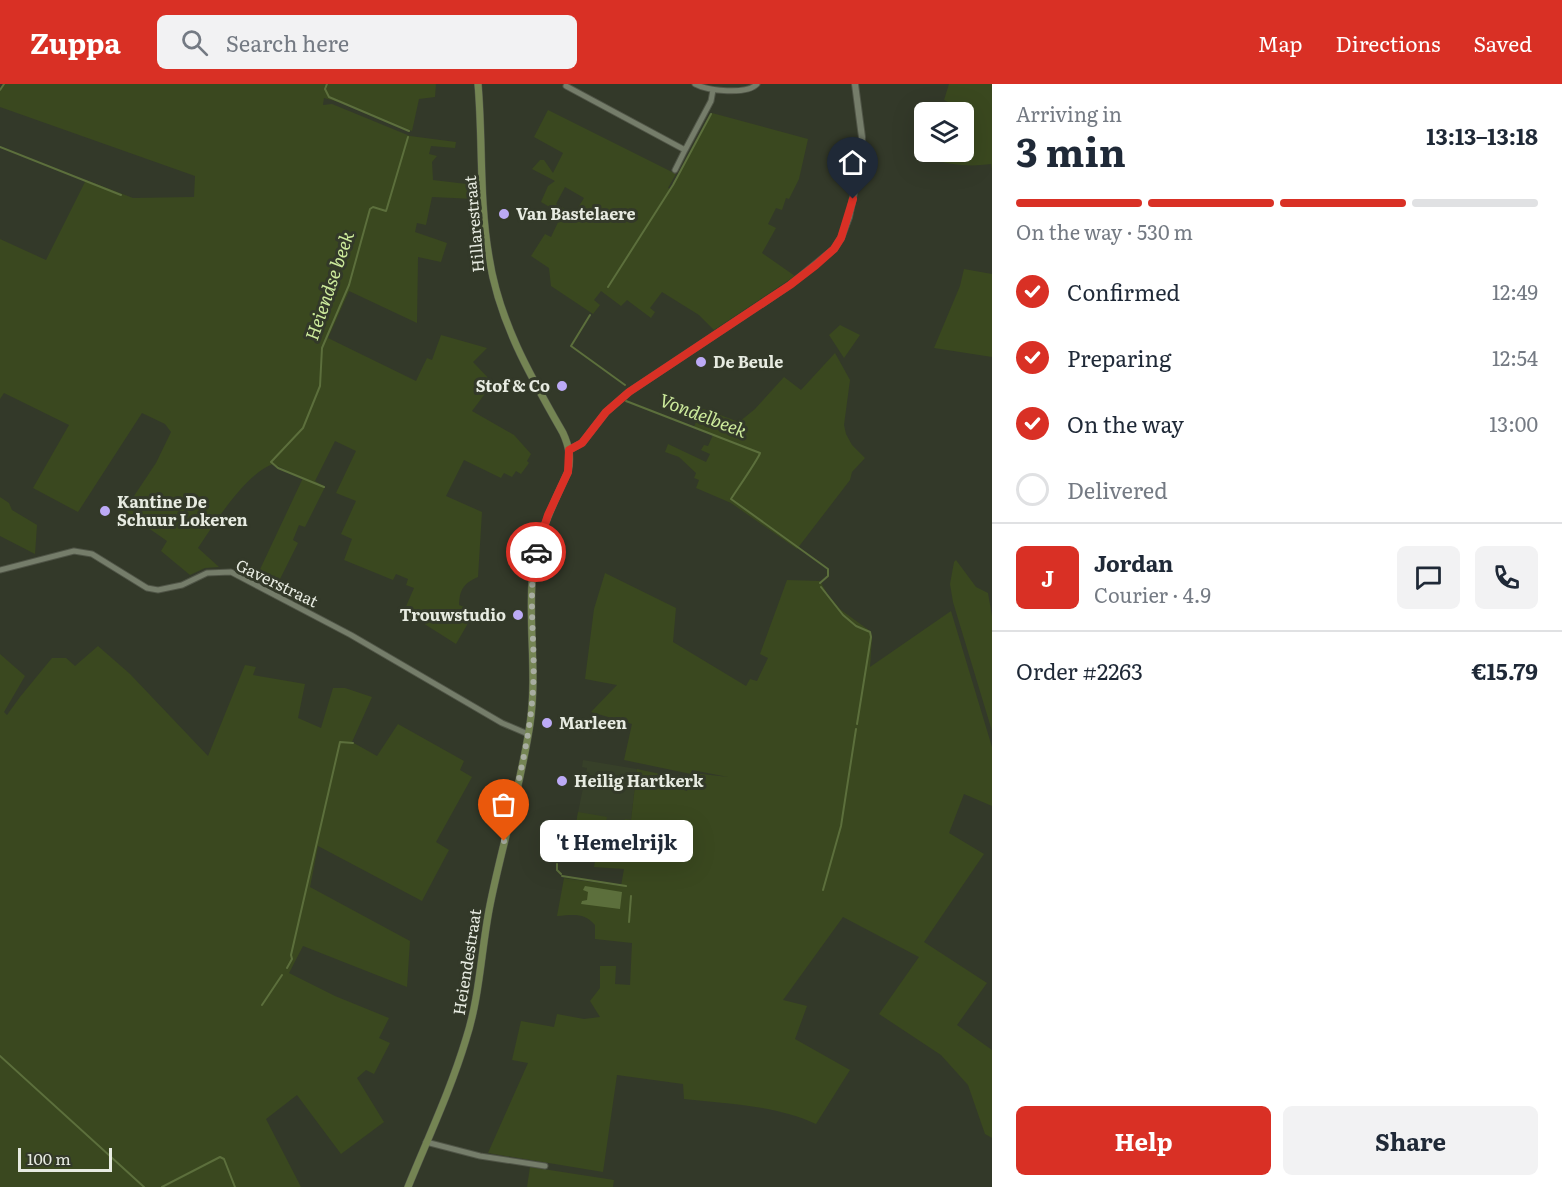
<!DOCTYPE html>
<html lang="en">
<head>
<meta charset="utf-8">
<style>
  :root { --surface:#fff; --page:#f2f2f3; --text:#1f2937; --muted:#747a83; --line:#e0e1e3; --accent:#d93025 }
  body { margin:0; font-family:Literata,serif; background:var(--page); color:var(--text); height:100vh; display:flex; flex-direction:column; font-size:22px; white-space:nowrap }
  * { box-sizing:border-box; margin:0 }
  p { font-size:20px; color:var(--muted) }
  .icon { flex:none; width:33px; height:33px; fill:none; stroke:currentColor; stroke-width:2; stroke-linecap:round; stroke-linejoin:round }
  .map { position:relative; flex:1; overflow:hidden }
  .panel { display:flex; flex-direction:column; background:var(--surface); width:570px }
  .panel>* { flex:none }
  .controls { position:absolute; left:914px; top:18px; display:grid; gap:12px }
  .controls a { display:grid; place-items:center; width:60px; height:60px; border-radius:9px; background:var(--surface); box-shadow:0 6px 24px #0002; font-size:30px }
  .scale { position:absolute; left:18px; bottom:15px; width:94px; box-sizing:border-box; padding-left:6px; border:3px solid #e7ebe1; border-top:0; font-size:16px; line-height:21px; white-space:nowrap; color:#e7ebe1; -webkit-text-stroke:4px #333929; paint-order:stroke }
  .pin { position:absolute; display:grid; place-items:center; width:51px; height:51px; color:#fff; margin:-62px -26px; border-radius:50% 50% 50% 0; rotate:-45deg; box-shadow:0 0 6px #0007 }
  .pin .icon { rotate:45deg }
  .courier { position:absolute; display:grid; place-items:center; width:60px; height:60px; margin:-30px; border:4px solid #d93025; border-radius:50%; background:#fff; color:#222; box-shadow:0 2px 8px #0007 }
  .bubble { position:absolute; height:42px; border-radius:9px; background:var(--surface); box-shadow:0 6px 24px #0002; font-size:20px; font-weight:700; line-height:42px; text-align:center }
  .summary em { font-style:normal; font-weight:700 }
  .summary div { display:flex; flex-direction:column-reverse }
  .summary { display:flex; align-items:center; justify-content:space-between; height:102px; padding:0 24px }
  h1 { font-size:39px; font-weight:700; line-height:45px }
  .bar { display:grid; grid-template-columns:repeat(4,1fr); gap:9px 6px; align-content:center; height:72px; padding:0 24px }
  .bar i { height:8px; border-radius:4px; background:var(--line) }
  .bar .on { background:var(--accent) }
  .bar p { grid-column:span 4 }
  .line { display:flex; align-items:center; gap:15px; padding:0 24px; border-top:2px solid var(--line) }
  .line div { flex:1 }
  .round { display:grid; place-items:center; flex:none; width:63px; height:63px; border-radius:9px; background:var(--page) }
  ol { padding:0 24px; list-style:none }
  li { display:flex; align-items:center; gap:18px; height:66px }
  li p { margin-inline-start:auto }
  li .icon { padding:6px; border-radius:50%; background:var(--accent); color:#fff; stroke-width:4 }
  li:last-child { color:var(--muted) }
  li i { width:33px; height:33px; border:3px solid var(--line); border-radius:50% }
  .primary-button { display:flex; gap:12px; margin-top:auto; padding:12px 24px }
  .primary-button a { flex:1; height:69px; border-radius:9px; background:var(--accent); color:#fff; font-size:24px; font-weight:700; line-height:69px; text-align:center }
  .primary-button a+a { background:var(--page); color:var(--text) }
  header { display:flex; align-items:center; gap:36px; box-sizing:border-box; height:84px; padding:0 30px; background:var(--accent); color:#fff }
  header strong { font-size:28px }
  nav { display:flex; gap:33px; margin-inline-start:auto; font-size:21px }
  .search { width:420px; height:54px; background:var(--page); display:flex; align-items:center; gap:15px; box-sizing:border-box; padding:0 21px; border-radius:9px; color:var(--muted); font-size:22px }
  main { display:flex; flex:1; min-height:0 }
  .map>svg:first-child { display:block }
  .built { fill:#374029 }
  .green { fill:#3a481f; fill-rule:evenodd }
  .water { fill:#5c6f3c }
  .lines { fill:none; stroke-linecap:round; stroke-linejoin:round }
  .stream { stroke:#5c6f3c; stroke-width:2 }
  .minor-casing { stroke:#505547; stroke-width:7 }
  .tertiary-casing { stroke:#505547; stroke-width:8 }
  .secondary-casing { stroke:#505547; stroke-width:8 }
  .minor { stroke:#757d6a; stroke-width:5 }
  .tertiary { stroke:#757d6a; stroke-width:6 }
  .secondary { stroke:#748453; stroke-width:7 }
  .done { stroke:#a8ada1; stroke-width:6; stroke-dasharray:0 10.8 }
  .route { stroke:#d93025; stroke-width:8 }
  .poi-dot { fill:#bcaaf6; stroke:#333929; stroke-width:2 }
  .labels { text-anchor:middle; stroke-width:6; stroke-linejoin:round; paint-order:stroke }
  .poi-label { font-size:16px; font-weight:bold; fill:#e7ebe1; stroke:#333929; text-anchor:start }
  .street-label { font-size:16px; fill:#e7ebe1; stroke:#333929 }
  .water-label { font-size:18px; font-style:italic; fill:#cdeb9c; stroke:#333929 }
</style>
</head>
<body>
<header>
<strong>Zuppa</strong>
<div class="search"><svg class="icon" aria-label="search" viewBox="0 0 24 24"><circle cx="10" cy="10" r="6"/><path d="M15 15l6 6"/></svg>Search here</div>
<nav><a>Map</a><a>Directions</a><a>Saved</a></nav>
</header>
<main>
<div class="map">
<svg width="992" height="1103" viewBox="0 0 992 1103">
  <rect width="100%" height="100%" fill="#333929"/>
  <path class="built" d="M 583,676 L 637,685 L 631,736 L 625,736 L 622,756 L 574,748 L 587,684 L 582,683 Z"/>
  <path class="green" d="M 4,0 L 436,0 L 435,13 L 419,15 L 412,47 L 350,21 L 324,14 L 323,21 L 332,20 L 410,52 L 456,58 L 455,64 L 431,62 L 429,70 L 437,72 L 432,78 L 433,96 L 475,101 L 475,115 L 432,113 L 426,141 L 417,139 L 415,148 L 447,159 L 441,178 L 418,173 L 417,239 L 349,207 L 328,254 L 416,297 L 427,274 L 432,276 L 441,251 L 487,264 L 473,278 L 493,299 L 472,327 L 514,351 L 531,370 L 527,377 L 529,379 L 521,390 L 516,387 L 512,393 L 504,389 L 501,394 L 464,376 L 446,412 L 482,428 L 478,493 C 463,500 460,505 459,521 L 475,527 L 456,560 L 404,527 L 414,504 L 406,501 L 408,495 L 396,490 L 393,496 L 344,476 L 352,455 L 341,450 L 356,417 L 336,409 L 356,367 L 335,357 L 315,397 L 325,403 L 305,443 L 299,441 L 293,456 L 298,459 L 275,505 L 255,496 L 303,394 L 273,380 C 245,390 214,440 198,464 L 219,483 L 205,484 L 190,491 L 161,467 L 167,457 L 124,427 L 156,379 L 171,348 L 165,340 L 142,329 L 78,428 L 33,404 L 69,341 L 4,309 L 0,315 L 0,155 L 46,176 L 86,96 L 133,114 L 194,113 L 195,92 L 0,23 L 0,6 Z
    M 949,0 L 992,0 L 992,87 L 991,80 C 969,83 951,81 930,75 L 931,68 L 963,68 L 963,28 L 945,28 L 948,18 L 944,16 Z
    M 548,26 L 676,90 L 668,104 L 670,105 L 712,29 L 808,55 L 799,95 L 789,115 L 786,114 L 782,126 L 776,124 L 768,140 L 776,144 L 762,169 L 795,192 L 714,246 L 699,231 L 662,208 L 650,224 L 655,228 L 651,234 L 627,216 L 621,222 L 601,207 L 594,216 L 600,221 L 593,230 L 551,202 L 549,184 L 531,172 L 545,150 L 551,153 L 562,130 L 541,118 L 548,102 L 555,97 L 532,85 L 540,76 L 544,76 L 553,89 L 563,69 L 534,53 ZM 565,103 L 584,114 L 574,130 L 556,120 Z
    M 964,185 L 992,190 L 992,273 L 934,264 L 960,202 Z
    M 840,241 L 860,251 L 844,274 L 829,251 Z
    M 835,269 L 850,296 L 844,341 L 846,350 L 852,361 L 865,374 L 852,388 L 850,396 L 797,465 L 731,419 L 696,404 L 699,396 L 694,394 L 696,389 L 679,373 L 665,368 L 668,360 L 706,378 L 710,370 L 701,366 L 704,361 L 708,362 L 713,351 L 694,343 L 701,324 L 739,338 L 755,325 L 784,293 L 801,306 Z
    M 0,413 L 9,419 L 12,426 L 37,441 L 35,470 L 0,452 Z
    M 956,476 L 976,503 L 988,509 L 992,532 L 992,647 L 953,518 L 950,500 L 954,478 Z
    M 605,489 L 676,524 L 673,558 L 746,602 L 750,595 L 757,597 L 768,574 L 760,570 L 787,496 L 820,497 L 828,511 L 841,526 L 870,547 L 872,553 L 870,583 L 951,527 L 992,663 L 992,722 L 964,710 L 949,749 L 984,770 L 924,858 L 987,899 L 957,941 L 992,966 L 992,1054 L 985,1050 L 968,1001 L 941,971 L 879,930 L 919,873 L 843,833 L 783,916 L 807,922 L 795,955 L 850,986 L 816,1040 C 775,1021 728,1020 684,1015 L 683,1000 L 617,991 L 603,1088 L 488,1069 L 528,979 L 512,976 L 521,937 L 554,943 L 557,930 L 584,935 L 600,933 L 590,917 L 600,904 L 600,882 L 616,882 L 615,900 L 630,901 L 632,859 L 595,855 L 595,841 C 584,828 573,831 557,832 L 564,794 L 621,802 L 624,785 L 594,783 L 598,759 L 621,761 L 625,735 L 631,736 L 637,685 L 679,694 L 677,704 L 687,707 L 693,689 L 728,693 L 692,686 L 691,690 L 624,676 L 632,640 L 591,628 L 617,601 L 585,595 L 594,525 Z
    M 98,562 L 130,590 L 208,672 L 245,581 L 256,583 L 253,591 L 305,600 L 298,634 L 321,644 L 333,604 L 345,604 L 372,613 L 352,658 L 377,672 L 398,640 L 464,677 L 460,686 L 472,693 L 436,758 L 449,766 L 422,817 L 318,762 L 310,803 L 410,857 L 407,903 L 303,862 L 289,889 L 335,912 L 389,934 L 379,954 L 390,959 L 374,990 L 366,986 L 357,994 L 384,1038 L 341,1070 L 297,1011 L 266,1035 L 301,1103 L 0,1103 L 0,570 L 25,592 L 4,628 L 7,631 L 20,613 L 52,574 L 66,574 L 75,582 Z
    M 578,728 L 607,733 L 603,752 L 575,747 Z
    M 530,1083 L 614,1096 L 613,1103 L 527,1103 Z"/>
  <path class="water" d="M 585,802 L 622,808 L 620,825 L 581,820 L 582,817 L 587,816 L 588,808 L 583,806 Z"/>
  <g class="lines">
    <path class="stream" d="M 327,0 L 325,5 L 329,13 L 409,47
      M 0,6 L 4,0
      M 0,63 L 121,111
      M 608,203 L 673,101 L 711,30
      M 590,231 L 571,262 L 625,301
      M 626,317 L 760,369 C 759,374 736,407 731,415 L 828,485 L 828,492 L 820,499
      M 324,403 L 278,384 L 271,378 L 303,344 L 320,302 L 322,264 L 349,201 L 370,125 L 373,123 L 386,127 L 387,124 L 408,53
      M 821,503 L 843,531 L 856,542 L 870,548 L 871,553 L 857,640
      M 557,780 L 557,786 L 561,790
      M 562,792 L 626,802
      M 823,806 L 841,742 L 856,645
      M 629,838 L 631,812
      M 287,884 L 292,875 L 291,871 L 340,658 L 353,659
      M 262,921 L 282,891
      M 0,972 L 144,1103
      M 162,1103 L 220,1073 L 224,1075 L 235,1103"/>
    <g class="minor-casing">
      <path id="minor" d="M 695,0 C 708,7 747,11 757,0
        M 566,2 L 685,66 L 711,17 L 713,6
        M 675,86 L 685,66
        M 0,486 L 74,467 L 92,470 L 147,504 L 158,506 L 182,501 L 207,489 L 231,488 L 351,551 L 502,639 L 528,650
        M 426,1058 L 480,1072 L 545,1082"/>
    </g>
    <g class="tertiary-casing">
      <path id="tertiary" d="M 569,366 L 582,359 L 606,328 L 629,308 L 790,201 L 834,165 L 841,154 L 849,133 L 861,75 L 862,53 L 855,0"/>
    </g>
    <g class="secondary-casing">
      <path id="secondary" d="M 408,1103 C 428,1054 451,1005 466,955 C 480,912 481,866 490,821 C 502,761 521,701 530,640 C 537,593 529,546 532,499 C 534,459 551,424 568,388 C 571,373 569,362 563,349 C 531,293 499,238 489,173 C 479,116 483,57 478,0"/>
    </g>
    <use href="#minor" class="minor"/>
    <use href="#tertiary" class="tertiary"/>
    <use href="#secondary" class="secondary"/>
  </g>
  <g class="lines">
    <path class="done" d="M 504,757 C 516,707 530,657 533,605 C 536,559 527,514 536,468"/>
    <path class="route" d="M 536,468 L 548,431 L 568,388 L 569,366 L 582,359 L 606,328 L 629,308 L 790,201 L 816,181 L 834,165 L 841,154 L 853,115"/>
  </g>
  <g class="poi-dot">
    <circle cx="504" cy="130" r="6"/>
    <circle cx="701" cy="278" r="6"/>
    <circle cx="562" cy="302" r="6"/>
    <circle cx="105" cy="427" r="6"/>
    <circle cx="518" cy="531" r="6"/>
    <circle cx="547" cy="639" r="6"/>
    <circle cx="562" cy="697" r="6"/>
  </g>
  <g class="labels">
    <g class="poi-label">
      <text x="516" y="136">Van Bastelaere</text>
      <text x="713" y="284">De Beule</text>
      <text x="550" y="308" text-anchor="end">Stof &amp; Co</text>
      <text x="117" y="424">Kantine De<tspan x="117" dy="18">Schuur Lokeren</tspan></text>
      <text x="506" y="537" text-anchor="end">Trouwstudio</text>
      <text x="559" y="645">Marleen</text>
      <text x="574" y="703">Heilig Hartkerk</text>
    </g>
    <g class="street-label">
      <text transform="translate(474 140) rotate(-95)" y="6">Hillarestraat</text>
      <text transform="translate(277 499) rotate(26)" y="6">Gaverstraat</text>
      <text transform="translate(467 878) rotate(-81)" y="6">Heiendestraat</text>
    </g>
    <g class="water-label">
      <text transform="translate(330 202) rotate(-71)" y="6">Heiendse beek</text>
      <text transform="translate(703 332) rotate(21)" y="6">Vondelbeek</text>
    </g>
  </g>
</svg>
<div class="controls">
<a><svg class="icon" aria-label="layers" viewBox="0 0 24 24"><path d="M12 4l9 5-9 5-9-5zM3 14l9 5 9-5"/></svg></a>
</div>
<div class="scale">100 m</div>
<div class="pin" style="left:504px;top:757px;background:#ea580c"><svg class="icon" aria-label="bag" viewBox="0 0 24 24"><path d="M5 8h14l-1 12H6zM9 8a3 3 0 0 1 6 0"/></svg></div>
<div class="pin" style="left:853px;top:115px;background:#1f2937"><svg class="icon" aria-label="home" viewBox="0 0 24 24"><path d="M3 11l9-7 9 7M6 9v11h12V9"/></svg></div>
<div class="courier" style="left:536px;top:468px"><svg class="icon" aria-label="car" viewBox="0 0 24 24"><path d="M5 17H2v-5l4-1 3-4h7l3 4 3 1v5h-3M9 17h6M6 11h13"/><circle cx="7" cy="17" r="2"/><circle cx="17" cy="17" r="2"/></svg></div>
<div class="bubble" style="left:540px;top:736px;width:153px">'t Hemelrijk</div>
</div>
<section class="panel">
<div class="summary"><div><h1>3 min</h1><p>Arriving in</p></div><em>13:13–13:18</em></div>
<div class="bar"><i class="on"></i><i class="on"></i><i class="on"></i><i></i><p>On the way · 530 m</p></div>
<ol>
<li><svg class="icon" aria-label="check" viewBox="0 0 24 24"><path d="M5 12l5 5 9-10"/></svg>Confirmed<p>12:49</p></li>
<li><svg class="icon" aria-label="check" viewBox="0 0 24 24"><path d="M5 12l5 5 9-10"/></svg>Preparing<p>12:54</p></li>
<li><svg class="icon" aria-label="check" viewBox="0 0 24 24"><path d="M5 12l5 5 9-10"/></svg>On the way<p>13:00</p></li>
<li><i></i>Delivered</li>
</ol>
<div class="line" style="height:108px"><b class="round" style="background:var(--accent);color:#fff">J</b><div><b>Jordan</b><p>Courier · 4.9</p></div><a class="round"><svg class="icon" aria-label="chat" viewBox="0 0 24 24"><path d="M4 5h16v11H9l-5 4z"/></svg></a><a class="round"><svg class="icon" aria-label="phone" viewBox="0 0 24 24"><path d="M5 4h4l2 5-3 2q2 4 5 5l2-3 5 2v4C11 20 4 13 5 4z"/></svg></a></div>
<div class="line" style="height:78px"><div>Order #2263</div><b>€15.79</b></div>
<div class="primary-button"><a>Help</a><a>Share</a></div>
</section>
</main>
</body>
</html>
